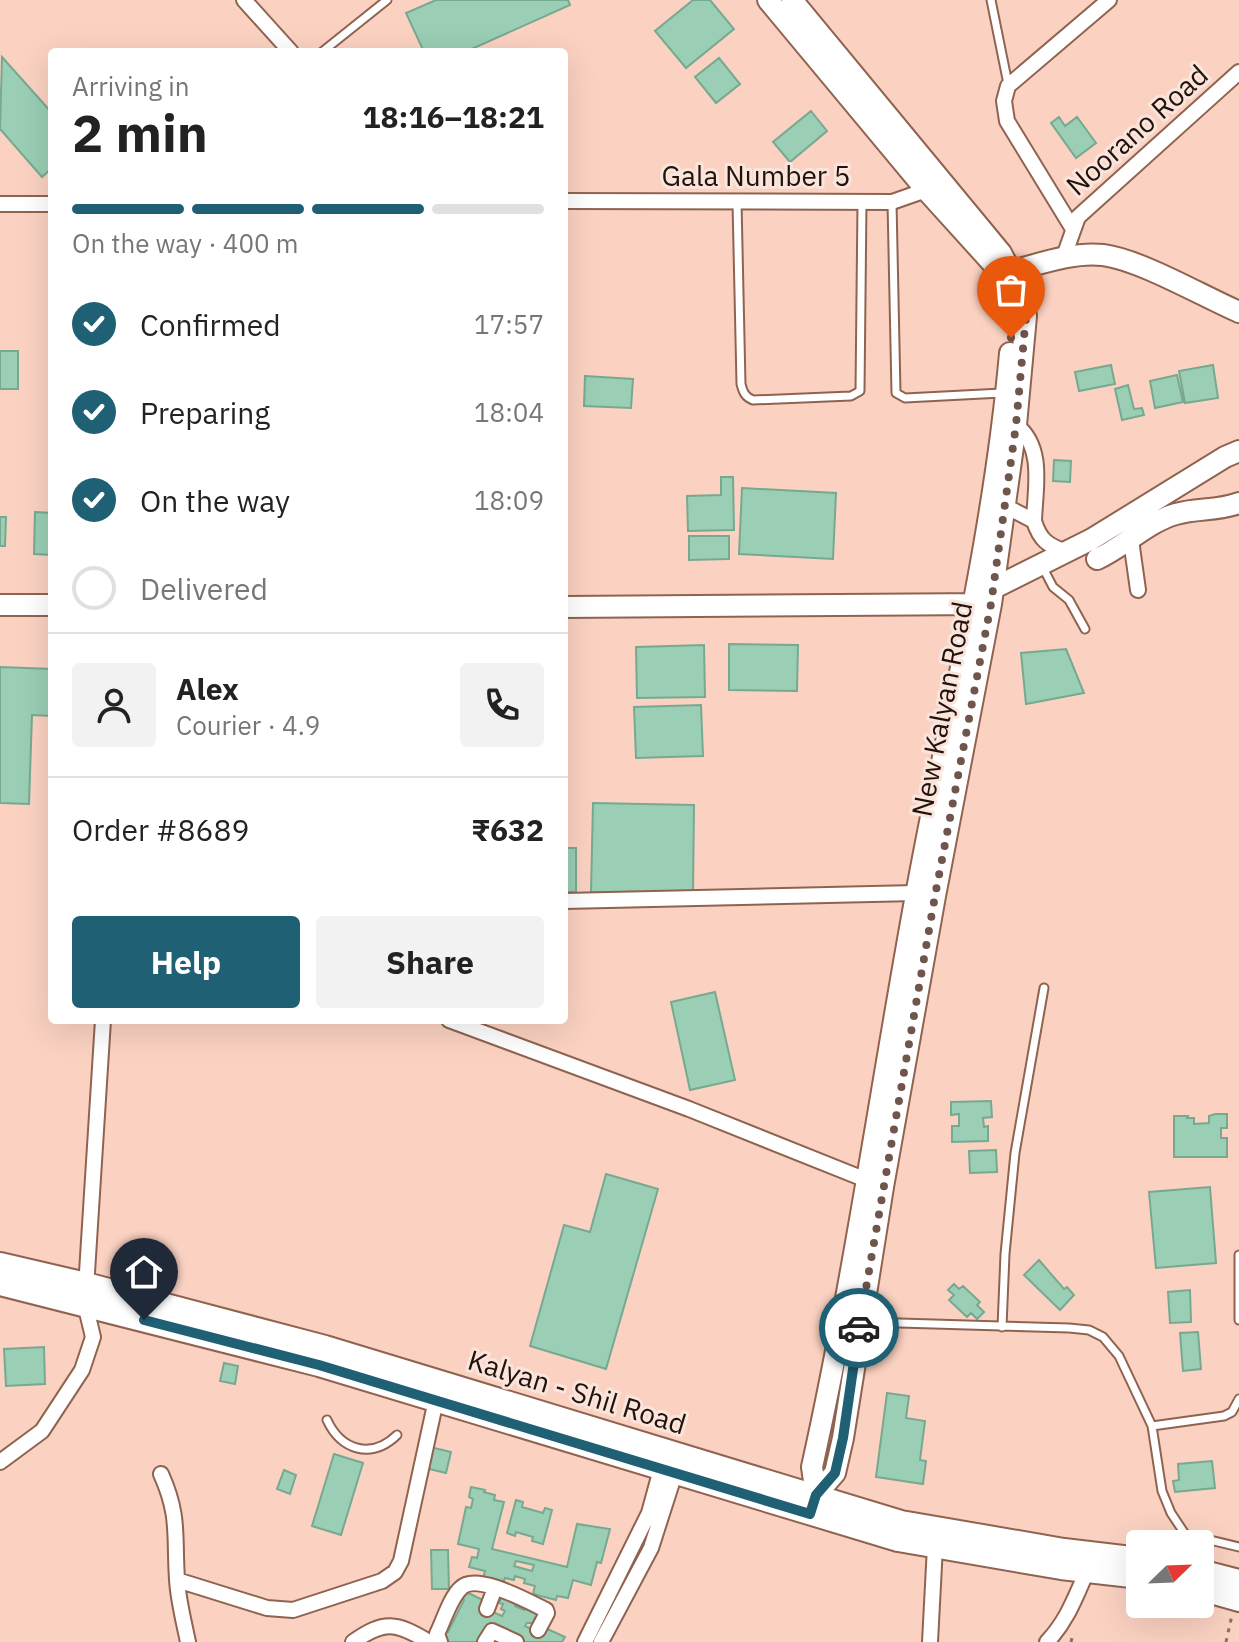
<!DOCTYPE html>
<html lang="en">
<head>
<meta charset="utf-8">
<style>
  :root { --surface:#fff; --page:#f2f2f2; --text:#222; --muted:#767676; --line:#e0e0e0; --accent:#1f6075 }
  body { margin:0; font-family:"IBM Plex Sans",sans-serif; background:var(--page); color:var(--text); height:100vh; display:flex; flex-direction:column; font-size:30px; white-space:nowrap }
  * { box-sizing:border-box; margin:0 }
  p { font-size:26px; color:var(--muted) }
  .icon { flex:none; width:44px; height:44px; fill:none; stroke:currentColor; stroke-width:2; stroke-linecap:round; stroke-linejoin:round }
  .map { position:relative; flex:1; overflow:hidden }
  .drawer { position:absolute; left:48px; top:48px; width:520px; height:976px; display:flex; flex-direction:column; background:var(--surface); border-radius:8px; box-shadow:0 8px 32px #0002 }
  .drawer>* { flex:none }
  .needle { width:52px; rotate:67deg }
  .controls { position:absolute; left:1126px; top:1530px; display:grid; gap:16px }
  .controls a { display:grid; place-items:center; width:88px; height:88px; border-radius:8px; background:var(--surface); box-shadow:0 8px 32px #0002; font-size:40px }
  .pin { position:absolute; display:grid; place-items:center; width:68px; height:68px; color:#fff; margin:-82px -34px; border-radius:50% 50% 50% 0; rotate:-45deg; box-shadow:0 0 8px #0007 }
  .pin .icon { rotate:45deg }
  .courier { position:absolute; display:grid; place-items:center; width:80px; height:80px; margin:-40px; border:6px solid #1f6075; border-radius:50%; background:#fff; color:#222; box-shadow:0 2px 10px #0007 }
  .summary em { font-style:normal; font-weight:800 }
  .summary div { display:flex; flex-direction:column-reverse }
  .summary { display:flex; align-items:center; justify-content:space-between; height:136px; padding:0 24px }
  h1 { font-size:52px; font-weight:800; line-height:60px }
  .bar { display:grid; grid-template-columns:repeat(4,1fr); gap:12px 8px; align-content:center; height:96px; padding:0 24px }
  .bar i { height:10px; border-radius:6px; background:var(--line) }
  .bar .active { background:var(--accent) }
  .bar p { grid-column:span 4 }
  .line { display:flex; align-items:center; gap:20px; padding:0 24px; border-top:2px solid var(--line) }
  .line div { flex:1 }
  .round { display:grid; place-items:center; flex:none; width:84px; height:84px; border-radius:8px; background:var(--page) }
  ol { padding:0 24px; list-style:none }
  li { display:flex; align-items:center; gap:24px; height:88px }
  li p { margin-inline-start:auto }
  li .icon { padding:8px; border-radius:50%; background:var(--accent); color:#fff; stroke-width:4 }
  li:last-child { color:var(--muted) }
  li i { width:44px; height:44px; border:4px solid var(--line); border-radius:50% }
  .cta { display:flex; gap:16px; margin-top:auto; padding:16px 24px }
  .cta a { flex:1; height:92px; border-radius:8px; background:var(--accent); color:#fff; font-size:32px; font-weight:800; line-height:92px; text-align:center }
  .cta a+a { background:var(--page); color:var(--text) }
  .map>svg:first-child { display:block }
  .building { fill:#9aceb5; stroke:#77a991; stroke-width:2; fill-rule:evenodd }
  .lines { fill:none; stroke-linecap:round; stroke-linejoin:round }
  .lane-casing { stroke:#8f6350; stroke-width:11 }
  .street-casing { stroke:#8f6350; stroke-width:18 }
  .secondary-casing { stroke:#8f6350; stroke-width:24 }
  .primary-casing { stroke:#8f6350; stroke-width:26 }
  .path { stroke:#8d7065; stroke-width:3; stroke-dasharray:4 6; stroke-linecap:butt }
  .lane { stroke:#fff; stroke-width:7 }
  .street { stroke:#fff; stroke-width:14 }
  .secondary { stroke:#fff; stroke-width:20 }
  .primary { stroke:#fff; stroke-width:22 }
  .done { stroke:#6f554b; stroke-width:8; stroke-dasharray:0 14.4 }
  .route { stroke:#1f6075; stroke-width:10 }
  .labels { text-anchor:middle; stroke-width:6; stroke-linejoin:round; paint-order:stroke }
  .street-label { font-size:28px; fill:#23120b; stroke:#f9e5dc }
</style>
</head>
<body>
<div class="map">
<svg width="1239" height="1642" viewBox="0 0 1239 1642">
  <rect width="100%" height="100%" fill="#fbd2c2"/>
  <path class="building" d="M 436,0 L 568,0 L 570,5 L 465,52 L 424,52 L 406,13 Z
    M 693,0 L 710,0 L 734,29 L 686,68 L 655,31 Z
    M 2,57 L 52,113 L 52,168 L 42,177 L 0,129 Z
    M 719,58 L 740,84 L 716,103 L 695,77 Z
    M 811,111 L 827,131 L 790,162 L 773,142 Z
    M 1059,117 L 1065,126 L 1077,117 L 1096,143 L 1076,158 L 1051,123 Z
    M 0,351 L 18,351 L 18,389 L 0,389 Z
    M 1111,365 L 1115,384 L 1079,391 L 1075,372 Z
    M 1213,365 L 1218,398 L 1185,403 L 1179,371 Z
    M 1177,375 L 1183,402 L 1155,408 L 1150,381 Z
    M 585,376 L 633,379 L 631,408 L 584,406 Z
    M 1128,385 L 1134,409 L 1142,408 L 1144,415 L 1122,420 L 1115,389 Z
    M 1054,460 L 1071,461 L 1070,482 L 1053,481 Z
    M 721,477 L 733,477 L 734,530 L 688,531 L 687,496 L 721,495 Z
    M 742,488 L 836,493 L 833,559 L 739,554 Z
    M 35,512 L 52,513 L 52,555 L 34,554 Z
    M 0,517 L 6,517 L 5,546 L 0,546 Z
    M 689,536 L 729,536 L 729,559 L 689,560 Z
    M 729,644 L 798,645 L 797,691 L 729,690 Z
    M 704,645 L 705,697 L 637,698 L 636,647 Z
    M 1066,649 L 1084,693 L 1026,704 L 1021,653 Z
    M 0,667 L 52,669 L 52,716 L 32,715 L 29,804 L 0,803 Z
    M 701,705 L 703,756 L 636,758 L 634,707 Z
    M 593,803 L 694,805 L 693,893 L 591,892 Z
    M 564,848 L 576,848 L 576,892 L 564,892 Z
    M 715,992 L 735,1080 L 690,1090 L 671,1002 Z
    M 991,1101 L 992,1117 L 983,1118 L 984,1127 L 988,1126 L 988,1141 L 952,1142 L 952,1126 L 959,1126 L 959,1114 L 951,1115 L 951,1102 Z
    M 1215,1114 L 1227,1114 L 1227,1128 L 1221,1128 L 1221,1138 L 1227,1138 L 1227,1157 L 1174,1157 L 1174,1116 L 1188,1116 L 1187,1118 L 1194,1118 L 1194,1124 L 1209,1123 L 1209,1116 Z
    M 996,1150 L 997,1172 L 970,1173 L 969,1151 Z
    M 606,1174 L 658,1189 L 606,1369 L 530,1346 L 564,1225 L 590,1232 Z
    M 1210,1187 L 1216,1263 L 1156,1268 L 1149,1192 Z
    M 1039,1260 L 1064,1289 L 1067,1287 L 1074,1295 L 1060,1310 L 1024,1275 Z
    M 954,1284 L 959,1289 L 963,1286 L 980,1302 L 977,1305 L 984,1312 L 977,1319 L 971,1313 L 967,1317 L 949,1300 L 954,1295 L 948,1290 Z
    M 1190,1290 L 1191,1322 L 1170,1323 L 1168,1292 Z
    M 1198,1332 L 1201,1369 L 1183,1371 L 1180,1333 Z
    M 44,1347 L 45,1384 L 6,1386 L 4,1349 Z
    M 224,1363 L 238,1366 L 235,1384 L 220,1381 Z
    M 887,1393 L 909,1396 L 906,1418 L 925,1421 L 920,1460 L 926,1461 L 923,1484 L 876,1477 Z
    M 430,1447 L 451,1452 L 446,1473 L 425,1468 Z
    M 334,1454 L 363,1463 L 341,1535 L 312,1526 Z
    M 1212,1461 L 1215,1488 L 1175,1492 L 1173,1481 L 1179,1480 L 1178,1464 Z
    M 284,1470 L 296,1475 L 290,1494 L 277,1489 Z
    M 471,1487 L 485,1490 L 484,1492 L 495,1495 L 494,1500 L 504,1502 L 492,1549 L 567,1567 L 577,1524 L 610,1529 L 601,1563 L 597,1562 L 591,1585 L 573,1580 L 568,1598 L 557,1596 L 556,1600 L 533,1594 L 535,1586 L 524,1583 L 525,1579 L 515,1576 L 514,1580 L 505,1578 L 503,1583 L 483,1578 L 485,1571 L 469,1567 L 472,1557 L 477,1558 L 479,1549 L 458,1544 L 466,1507 L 471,1508 L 473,1499 L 469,1497 ZM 516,1561 L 534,1565 L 532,1571 L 514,1566 Z
    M 516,1500 L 523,1502 L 522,1507 L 543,1513 L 545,1508 L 552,1510 L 543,1544 L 532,1541 L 533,1537 L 516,1532 L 515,1536 L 507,1533 Z
    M 431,1550 L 448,1550 L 449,1589 L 432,1589 Z
    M 464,1591 L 487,1602 L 488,1610 L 502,1616 L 505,1611 L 501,1609 L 503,1604 L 499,1603 L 502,1596 L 517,1602 L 515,1606 L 524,1610 L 526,1606 L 542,1611 L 537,1623 L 527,1623 L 525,1626 L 540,1633 L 538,1637 L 540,1638 L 543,1627 L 565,1637 L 562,1642 L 525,1642 L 490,1626 L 483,1642 L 446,1642 L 444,1630 L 448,1632 L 464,1600 L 461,1597 Z"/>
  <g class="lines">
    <g class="lane-casing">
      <path id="lane" d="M 991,0 L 1008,84
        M 322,52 L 387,0
        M 737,202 L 741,384 C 743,392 745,397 753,400 L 851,396 L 860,391 L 862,202
        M 892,202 L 896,393 L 905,398 L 1002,393
        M 1042,566 L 1053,587 L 1069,600 L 1085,629
        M 1239,1255 L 1239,1320
        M 866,1322 L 1069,1328 L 1089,1330 L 1103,1337 L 1119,1356 L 1152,1426 L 1162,1491 L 1171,1513 L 1185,1534 L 1239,1547
        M 1002,1327 L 1005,1254 L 1015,1153 L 1044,988
        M 327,1420 C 341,1450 371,1460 397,1435
        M 1152,1426 L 1224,1416 L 1232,1412 L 1239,1399"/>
    </g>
    <g class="street-casing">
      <path id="street" d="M 244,0 L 291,52
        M 564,201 L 892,202 L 932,188
        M 0,204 L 52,204
        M 1073,229 L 1007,121 L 1004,101 L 1008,86 L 1109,0
        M 1063,259 L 1078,217 L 1239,72
        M 1016,425 C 1045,447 1035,489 1034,521
        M 1005,506 L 1034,521 C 1040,540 1047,545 1066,552
        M 1131,540 L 1138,590
        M 564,901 L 916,893
        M 449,1020 L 689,1109 L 874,1183
        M 0,1462 L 42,1431 L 82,1370 L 93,1337 L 85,1304 L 103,1020
        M 161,1474 C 180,1516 174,1536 177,1579 C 178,1600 184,1622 188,1642
        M 177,1580 L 267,1608 L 293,1610 L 382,1581 L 395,1572 L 401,1561 L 436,1400
        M 487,1609 L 495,1588
        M 353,1642 C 384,1620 396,1622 429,1642
        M 440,1642 L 437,1634 C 444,1620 450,1598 461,1588 C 476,1572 529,1602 546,1610 L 547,1613 L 538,1630
        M 485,1642 L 492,1631 L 516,1642
        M 585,1642 L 649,1513 L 661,1469
        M 601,1642 L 651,1548 L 675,1473
        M 930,1642 L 935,1546
        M 1047,1642 C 1067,1621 1075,1598 1087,1571"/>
    </g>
    <g class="secondary-casing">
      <path id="secondary" d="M 768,0 L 927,191 L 994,265
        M 792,0 L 1001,253 L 1022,293 L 1026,316 L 1016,425 L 991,604 L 935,896 L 883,1187 L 843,1438 L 835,1473 L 816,1495 L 811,1511
        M 1000,274 C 1032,267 1070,251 1103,255 C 1141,260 1202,296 1239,312
        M 1097,559 C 1124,547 1147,522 1176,514 C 1197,508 1218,511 1239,503
        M 994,588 L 1092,539 L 1225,457 L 1239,451
        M 0,605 L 52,605
        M 564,607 L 987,604
        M 816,1495 L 812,1467 C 854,1278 881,1086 916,895 C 949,715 994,536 1010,353"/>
    </g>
    <g class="primary-casing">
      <path id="primary" d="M 0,1264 L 86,1284 L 325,1347 L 901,1522 L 1064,1550 L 1140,1559
        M 0,1284 L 319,1365 L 898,1540 L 1061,1568 L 1140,1577
        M 1200,1571 L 1239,1581
        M 1200,1589 L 1239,1600"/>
    </g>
    <path class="path" d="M 1071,1642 L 1073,1634
      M 1226,1642 L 1232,1615"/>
    <use href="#lane" class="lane"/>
    <use href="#street" class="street"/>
    <use href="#secondary" class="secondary"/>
    <use href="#primary" class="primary"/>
  </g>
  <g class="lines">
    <path class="done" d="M 859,1328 L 935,896 L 991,604 L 1016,425 L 1026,316 L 1022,293 L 1012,271 L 1000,274 L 1011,298 L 1011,338"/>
    <path class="route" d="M 144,1320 L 319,1365 L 810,1514 L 816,1495 L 835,1473 L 843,1438 L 859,1328"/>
  </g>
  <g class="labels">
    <g class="street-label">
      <text transform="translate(1137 130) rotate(-42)" y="10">Noorano Road</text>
      <text x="756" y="186">Gala Number 5</text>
      <text transform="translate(942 709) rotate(-79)" y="10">New Kalyan Road</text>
      <text transform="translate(577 1392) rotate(17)" y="10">Kalyan - Shil Road</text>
    </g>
  </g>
</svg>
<div class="controls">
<a><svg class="needle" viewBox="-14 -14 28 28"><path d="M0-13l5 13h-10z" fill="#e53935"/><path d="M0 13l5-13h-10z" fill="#767676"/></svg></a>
</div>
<div class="pin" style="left:1011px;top:338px;background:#ea580c"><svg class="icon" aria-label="bag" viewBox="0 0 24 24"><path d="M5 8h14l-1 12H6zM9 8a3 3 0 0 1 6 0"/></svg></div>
<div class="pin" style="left:144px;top:1320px;background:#1f2937"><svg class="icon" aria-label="home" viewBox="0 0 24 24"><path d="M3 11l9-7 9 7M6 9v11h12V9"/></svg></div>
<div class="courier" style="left:859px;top:1328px"><svg class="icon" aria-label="car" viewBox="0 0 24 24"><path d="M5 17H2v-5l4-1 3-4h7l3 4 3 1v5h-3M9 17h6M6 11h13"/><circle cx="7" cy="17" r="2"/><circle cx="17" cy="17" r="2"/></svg></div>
<section class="drawer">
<div class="summary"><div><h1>2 min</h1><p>Arriving in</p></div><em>18:16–18:21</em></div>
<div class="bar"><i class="active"></i><i class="active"></i><i class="active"></i><i></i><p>On the way · 400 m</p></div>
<ol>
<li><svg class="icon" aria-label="check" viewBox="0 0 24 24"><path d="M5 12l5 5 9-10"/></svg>Confirmed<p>17:57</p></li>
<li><svg class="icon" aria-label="check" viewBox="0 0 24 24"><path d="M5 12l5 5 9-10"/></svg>Preparing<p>18:04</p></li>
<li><svg class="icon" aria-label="check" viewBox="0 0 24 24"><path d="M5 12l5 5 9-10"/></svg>On the way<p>18:09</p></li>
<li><i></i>Delivered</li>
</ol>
<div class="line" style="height:144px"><a class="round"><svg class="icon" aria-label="person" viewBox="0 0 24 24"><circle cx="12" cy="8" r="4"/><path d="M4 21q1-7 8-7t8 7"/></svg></a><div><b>Alex</b><p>Courier · 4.9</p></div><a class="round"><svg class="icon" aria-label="phone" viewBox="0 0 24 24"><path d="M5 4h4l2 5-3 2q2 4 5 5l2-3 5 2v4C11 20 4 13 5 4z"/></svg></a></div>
<div class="line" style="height:104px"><div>Order #8689</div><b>₹632</b></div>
<div class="cta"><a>Help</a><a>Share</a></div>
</section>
</div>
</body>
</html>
